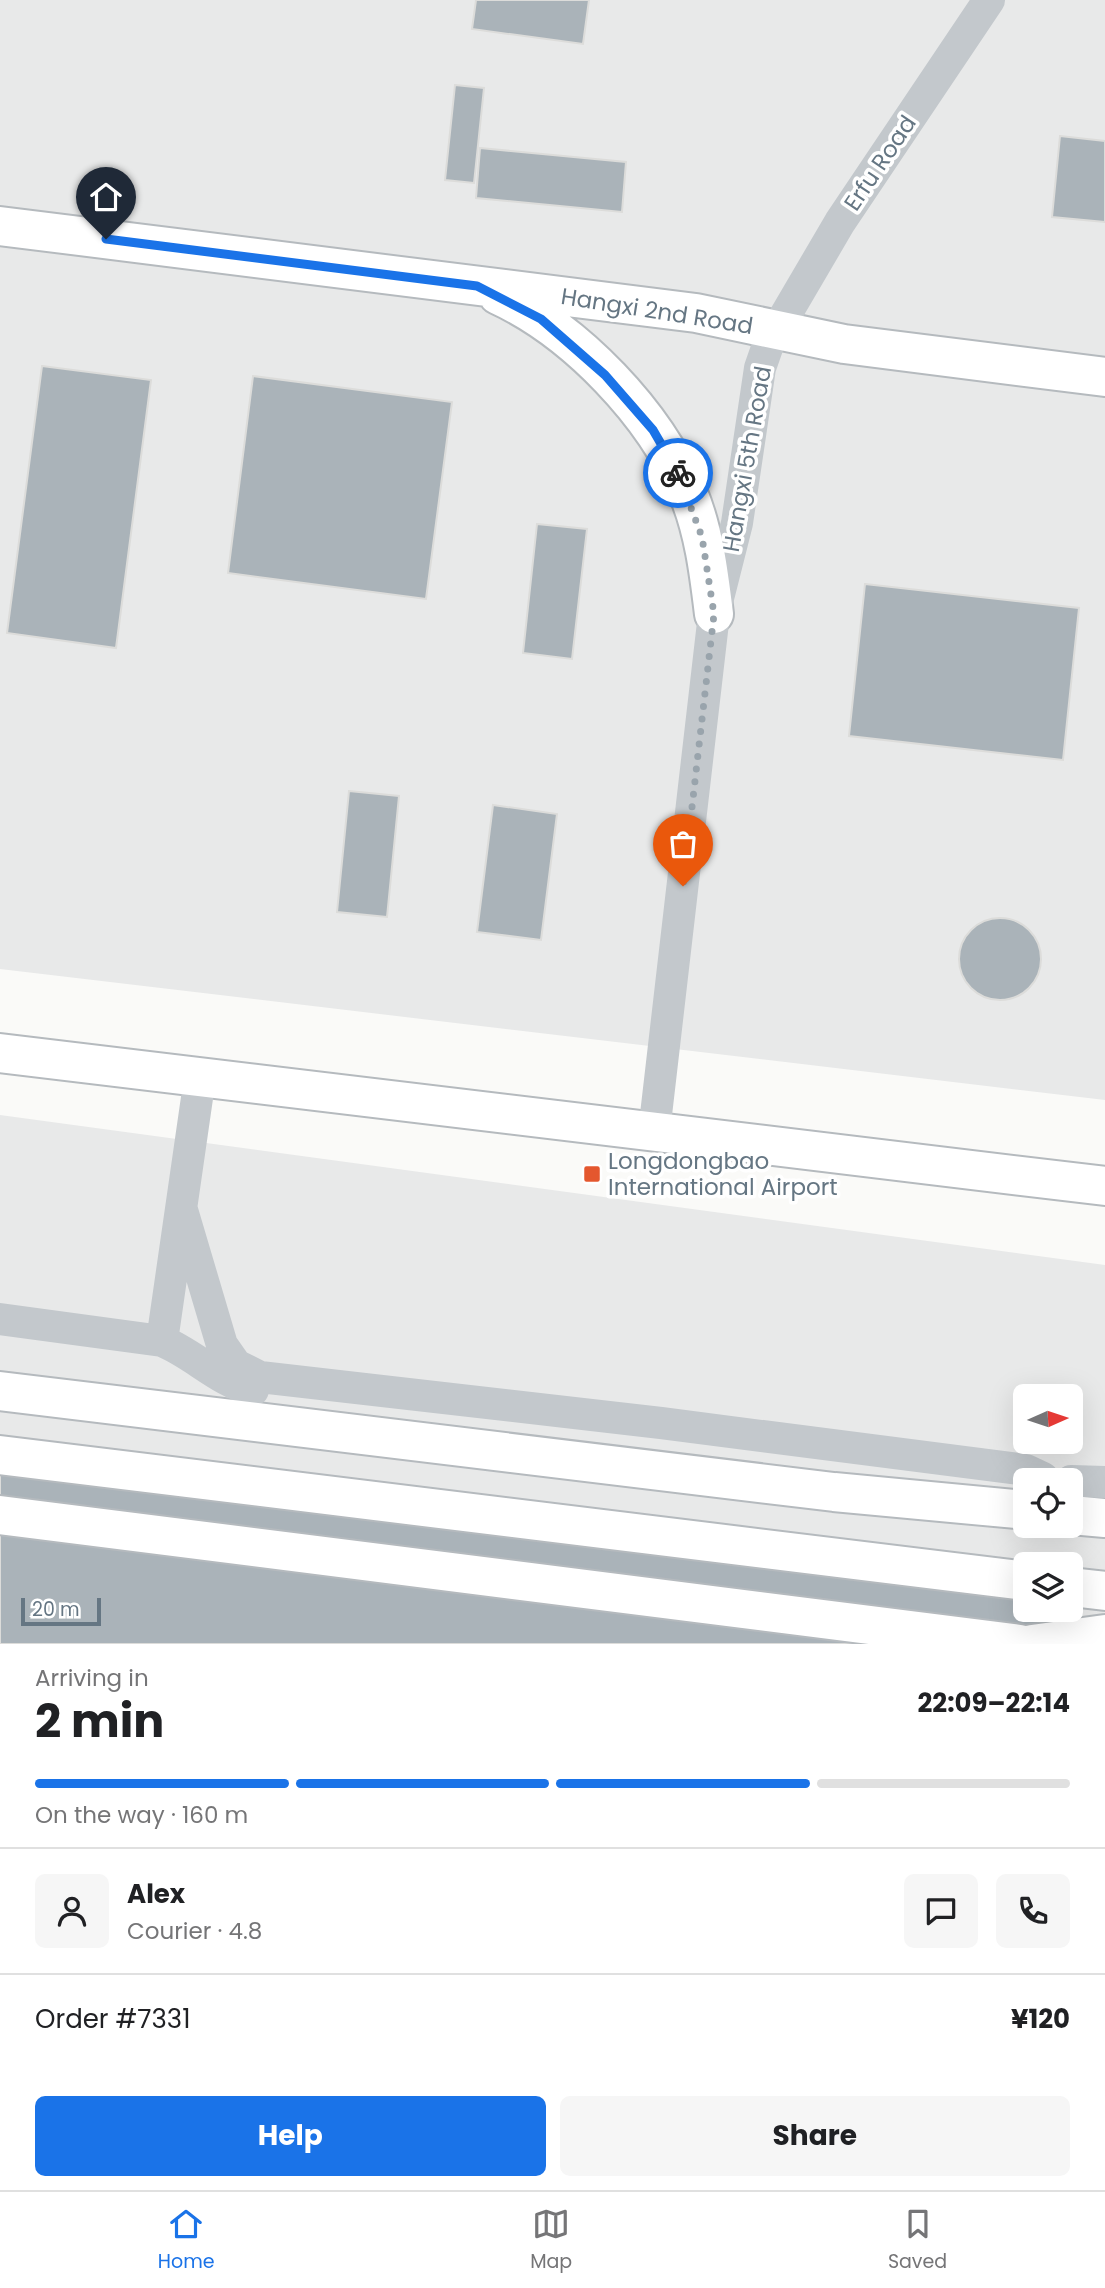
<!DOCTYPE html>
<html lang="en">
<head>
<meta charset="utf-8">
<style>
  :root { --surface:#fff; --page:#f6f6f6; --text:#202124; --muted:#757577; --line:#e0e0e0; --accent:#1a73e8 }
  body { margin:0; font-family:Poppins,sans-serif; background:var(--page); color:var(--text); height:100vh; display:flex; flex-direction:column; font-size:26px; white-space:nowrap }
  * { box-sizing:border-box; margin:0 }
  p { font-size:23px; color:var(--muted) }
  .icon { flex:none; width:38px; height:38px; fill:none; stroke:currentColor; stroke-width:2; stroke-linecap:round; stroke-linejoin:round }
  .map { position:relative; height:1644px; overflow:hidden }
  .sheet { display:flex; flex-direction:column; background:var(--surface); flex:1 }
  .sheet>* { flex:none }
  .needle { width:46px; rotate:87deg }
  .tools { position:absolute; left:1013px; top:1384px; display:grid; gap:14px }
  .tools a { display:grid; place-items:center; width:70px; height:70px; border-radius:10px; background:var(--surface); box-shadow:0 7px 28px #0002; font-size:35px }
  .scale { position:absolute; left:21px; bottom:18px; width:80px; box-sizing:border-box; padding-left:7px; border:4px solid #657683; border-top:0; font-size:19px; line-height:24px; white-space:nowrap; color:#657683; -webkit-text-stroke:5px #fff; paint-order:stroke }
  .pin { position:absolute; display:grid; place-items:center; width:60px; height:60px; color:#fff; margin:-72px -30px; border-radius:50% 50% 50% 0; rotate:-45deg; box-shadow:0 0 7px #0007 }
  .pin .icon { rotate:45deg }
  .courier { position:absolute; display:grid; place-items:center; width:70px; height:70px; margin:-35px; border:5px solid #1a73e8; border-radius:50%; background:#fff; color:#222; box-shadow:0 2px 9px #0007 }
  .summary em { font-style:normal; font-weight:700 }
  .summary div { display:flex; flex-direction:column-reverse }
  .summary { display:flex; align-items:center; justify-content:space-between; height:119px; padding:0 35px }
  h1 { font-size:46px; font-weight:700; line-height:52px }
  .bar { display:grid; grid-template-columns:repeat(4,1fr); gap:10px 7px; align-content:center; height:84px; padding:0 35px }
  .bar i { height:9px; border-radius:5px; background:var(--line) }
  .bar .on { background:var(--accent) }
  .bar p { grid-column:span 4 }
  .line { display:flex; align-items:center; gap:18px; padding:0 35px; border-top:2px solid var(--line) }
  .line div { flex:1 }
  .round { display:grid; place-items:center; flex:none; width:74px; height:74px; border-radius:10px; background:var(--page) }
  .button { display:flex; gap:14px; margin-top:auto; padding:14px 35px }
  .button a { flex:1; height:80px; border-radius:10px; background:var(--accent); color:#fff; font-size:28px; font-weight:700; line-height:80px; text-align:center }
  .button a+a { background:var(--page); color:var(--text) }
  .tabs { display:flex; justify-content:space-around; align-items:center; height:98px; border-top:2px solid var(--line); background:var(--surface); font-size:19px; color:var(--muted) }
  .tabs a { display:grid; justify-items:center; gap:4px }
  .tabs .on { color:var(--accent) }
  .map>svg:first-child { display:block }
  .built { fill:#e8e9e9; fill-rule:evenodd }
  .building { fill:#aab3b9; stroke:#dcdcda; stroke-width:2 }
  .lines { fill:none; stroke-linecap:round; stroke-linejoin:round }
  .major-casing { stroke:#b5babe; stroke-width:42 }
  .minor { stroke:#c3c8cc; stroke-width:32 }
  .major { stroke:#fff; stroke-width:38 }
  .done { stroke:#99a4ac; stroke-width:7; stroke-dasharray:0 12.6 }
  .route { stroke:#1a73e8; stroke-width:9 }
  .poi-dot { fill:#e4572e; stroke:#fff; stroke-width:2.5 }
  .labels { text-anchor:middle; stroke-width:7; stroke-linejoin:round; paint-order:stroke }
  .street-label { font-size:23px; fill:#657683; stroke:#fff }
  .poi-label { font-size:23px; fill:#657683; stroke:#fff; text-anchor:start }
</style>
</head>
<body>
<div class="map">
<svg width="1105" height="1644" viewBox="0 0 1105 1644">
  <rect width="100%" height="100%" fill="#fafaf8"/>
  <path class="built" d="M 0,0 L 1105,0 L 1105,1100 L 0,969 Z
    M 0,1115 L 1105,1265 L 1105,1644 L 0,1644 ZM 1026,1396 L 1071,1396 L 1071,1442 L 1026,1442 ZM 1026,1480 L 1071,1480 L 1071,1526 L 1026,1526 ZM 1026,1564 L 1071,1564 L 1071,1610 L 1026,1610 Z"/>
  <path class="building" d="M 476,0 L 589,0 L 583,44 L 472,29 Z
    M 455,85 L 484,88 L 474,183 L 445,180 Z
    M 1060,136 L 1105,141 L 1105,222 L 1052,217 Z
    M 480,148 L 626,162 L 622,212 L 476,198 Z
    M 42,366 L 151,380 L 116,648 L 7,633 Z
    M 253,376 L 452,402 L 426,599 L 228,573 Z
    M 537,524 L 587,529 L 572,659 L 523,653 Z
    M 865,584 L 1079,608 L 1063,760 L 849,736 Z
    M 349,791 L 399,796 L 387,917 L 337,912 Z
    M 493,805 L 557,814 L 541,940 L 477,932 Z
    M959 959a41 41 0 1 1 82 0a41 41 0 1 1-82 0Z
    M 0,1466 L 1026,1589 L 1026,1610 L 1070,1610 L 1065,1644 L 0,1644 Z"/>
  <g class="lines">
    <g class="major-casing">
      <path id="major" d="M 0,226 L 696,313 L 844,344 L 1105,377
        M 498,295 C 576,331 655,414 688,493 C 704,531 709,573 714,614
        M 0,1053 L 1105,1186
        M 0,1391 L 834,1492 L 1026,1510
        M 0,1455 L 1026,1581
        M 0,1515 L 1020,1644
        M 1071,1515 L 1105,1518
        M 1071,1587 L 1105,1591
        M 1032,1644 L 1105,1634"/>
    </g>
    <path class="minor" d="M 654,1132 L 714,614 L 737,523 L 760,368 L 768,345 L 840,222 L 989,0
      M 182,1210 L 222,1345 L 236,1365 L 260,1377 L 661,1423 L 1026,1470 L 1043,1478
      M 0,1319 L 162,1341 L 200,1077
      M 162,1341 C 194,1354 218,1381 253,1390
      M 1071,1481 L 1105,1482"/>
    <use href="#major" class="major"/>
  </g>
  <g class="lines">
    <path class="done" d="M 678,473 L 702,537 L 714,614 L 683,886"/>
    <path class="route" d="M 106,239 L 477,286 L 541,319 L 605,375 L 653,430 L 678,473"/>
  </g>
  <rect class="poi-dot" x="583" y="1165" width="18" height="18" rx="3.5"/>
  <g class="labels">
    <g class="street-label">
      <text transform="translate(880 163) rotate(-56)" y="8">Erfu Road</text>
      <text transform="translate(657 311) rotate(9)" y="8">Hangxi 2nd Road</text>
      <text transform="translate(747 459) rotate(-80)" y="8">Hangxi 5th Road</text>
    </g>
    <g class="poi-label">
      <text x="608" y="1169">Longdongbao<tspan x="608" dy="26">International Airport</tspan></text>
    </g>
  </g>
</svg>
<div class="tools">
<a><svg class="needle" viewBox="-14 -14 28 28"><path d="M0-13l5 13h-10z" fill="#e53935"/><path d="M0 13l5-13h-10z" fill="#757577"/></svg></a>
<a><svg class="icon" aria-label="locate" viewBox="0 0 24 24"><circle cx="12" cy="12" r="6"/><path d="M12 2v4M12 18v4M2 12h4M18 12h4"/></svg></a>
<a><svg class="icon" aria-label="layers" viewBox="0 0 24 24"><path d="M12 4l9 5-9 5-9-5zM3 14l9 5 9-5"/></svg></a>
</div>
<div class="scale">20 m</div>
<div class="pin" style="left:683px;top:886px;background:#ea580c"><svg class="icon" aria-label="bag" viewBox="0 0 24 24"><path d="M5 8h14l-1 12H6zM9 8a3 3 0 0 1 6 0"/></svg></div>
<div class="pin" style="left:106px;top:239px;background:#1f2937"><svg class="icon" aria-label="home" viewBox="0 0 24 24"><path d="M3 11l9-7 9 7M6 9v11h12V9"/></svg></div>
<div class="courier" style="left:678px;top:473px"><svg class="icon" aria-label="bike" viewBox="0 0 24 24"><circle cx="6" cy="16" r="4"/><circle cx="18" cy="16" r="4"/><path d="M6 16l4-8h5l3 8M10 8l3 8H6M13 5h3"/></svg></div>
</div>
<section class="sheet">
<div class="summary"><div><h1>2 min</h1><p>Arriving in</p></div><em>22:09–22:14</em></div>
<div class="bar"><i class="on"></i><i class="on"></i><i class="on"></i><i></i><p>On the way · 160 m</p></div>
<div class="line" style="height:126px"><a class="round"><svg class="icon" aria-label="person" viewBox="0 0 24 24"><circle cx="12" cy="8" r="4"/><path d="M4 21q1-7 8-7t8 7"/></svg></a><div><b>Alex</b><p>Courier · 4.8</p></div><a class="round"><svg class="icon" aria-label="chat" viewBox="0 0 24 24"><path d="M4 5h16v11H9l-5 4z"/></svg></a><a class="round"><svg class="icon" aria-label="phone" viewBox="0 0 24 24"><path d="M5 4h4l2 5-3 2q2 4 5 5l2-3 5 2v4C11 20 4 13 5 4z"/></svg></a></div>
<div class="line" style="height:91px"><div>Order #7331</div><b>¥120</b></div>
<div class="button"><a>Help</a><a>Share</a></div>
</section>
<nav class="tabs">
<a class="on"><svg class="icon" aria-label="home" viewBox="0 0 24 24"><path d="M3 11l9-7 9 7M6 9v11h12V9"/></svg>Home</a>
<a><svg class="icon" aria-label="map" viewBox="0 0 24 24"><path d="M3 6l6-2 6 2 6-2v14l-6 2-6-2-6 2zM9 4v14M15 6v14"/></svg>Map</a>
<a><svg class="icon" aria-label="saved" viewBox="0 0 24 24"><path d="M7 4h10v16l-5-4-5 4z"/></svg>Saved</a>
</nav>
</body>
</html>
